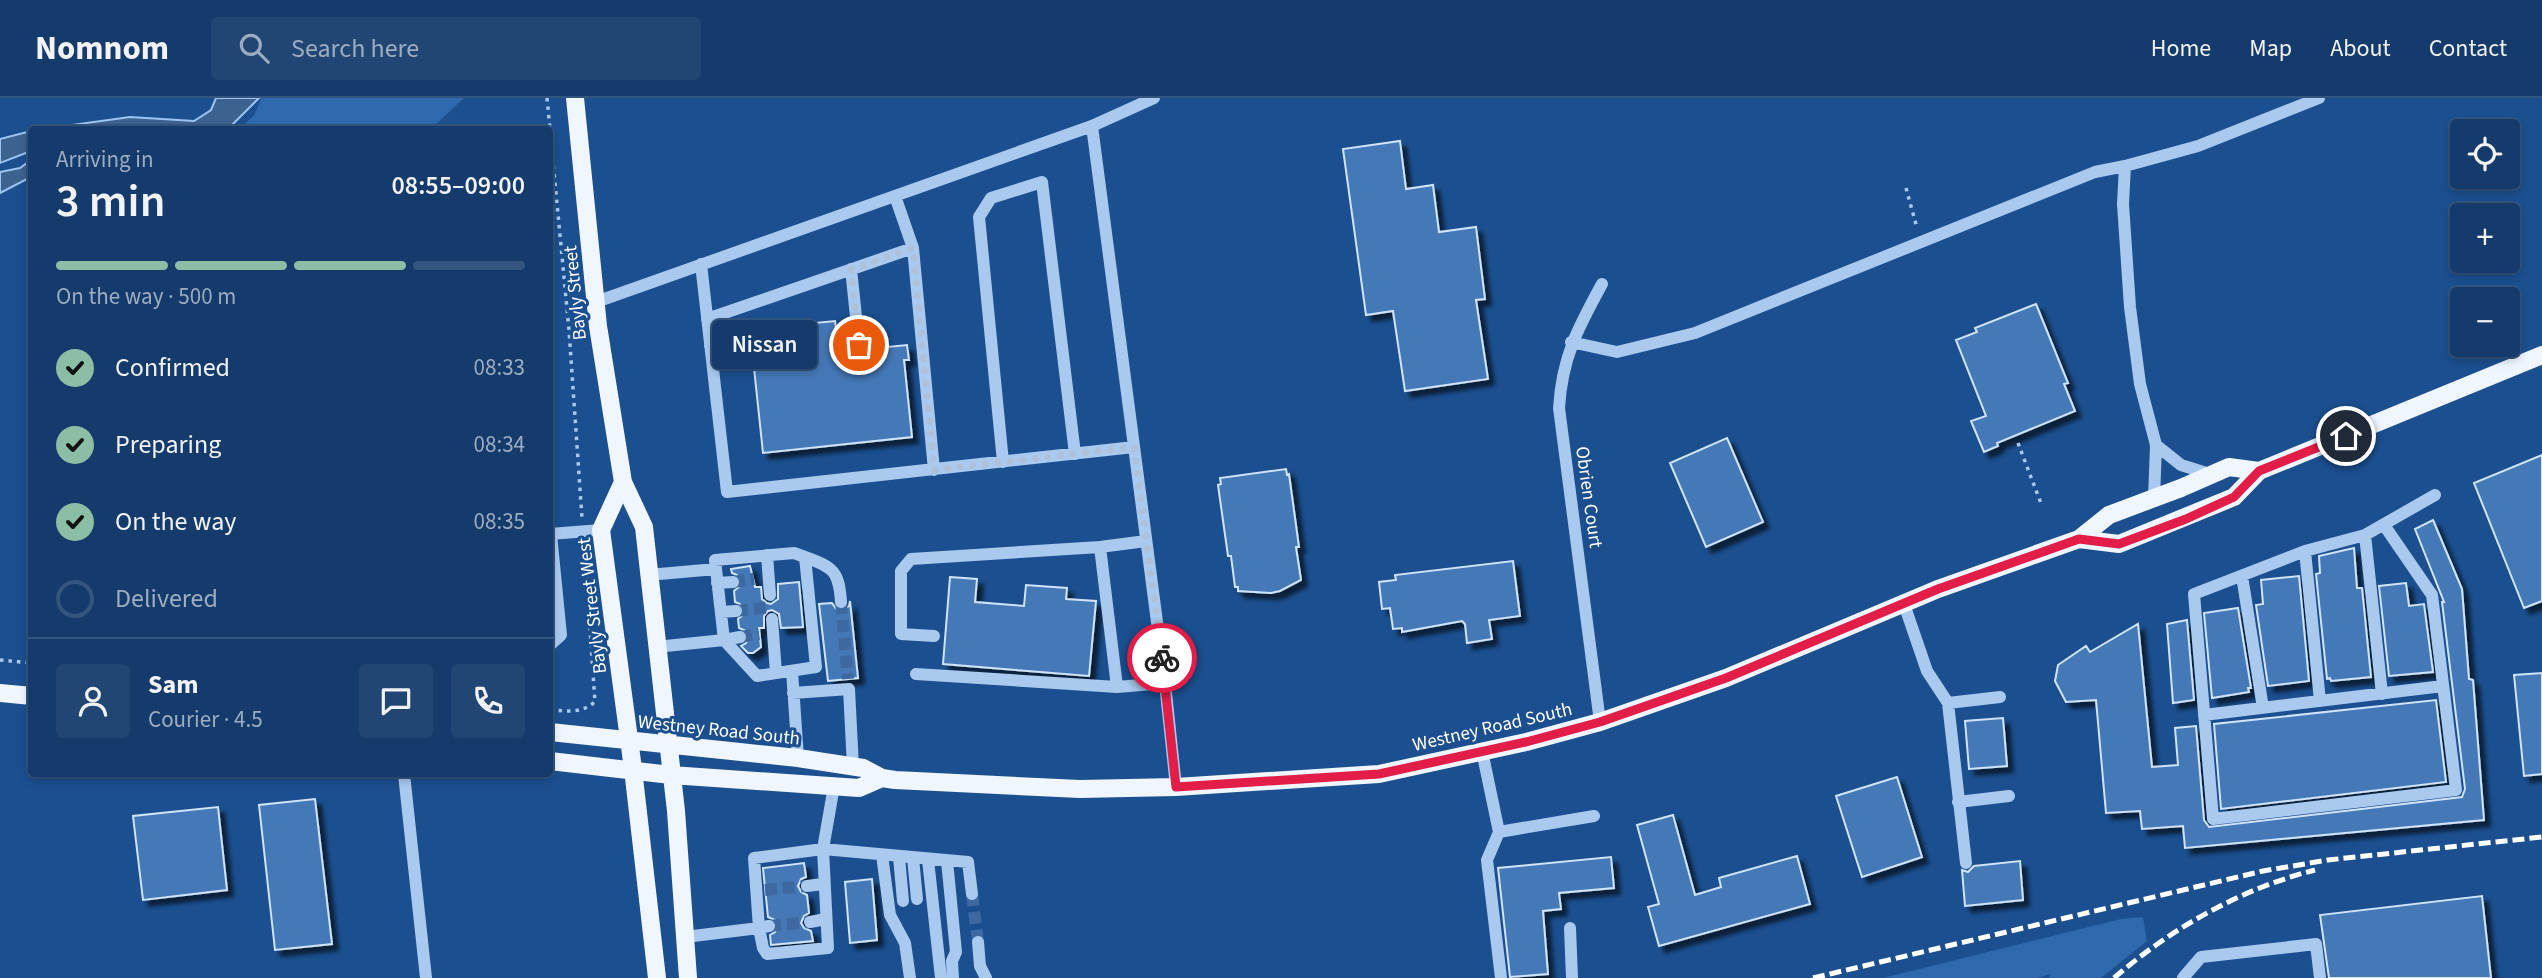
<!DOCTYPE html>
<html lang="en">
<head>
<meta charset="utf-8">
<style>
  :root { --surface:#143b6b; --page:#214673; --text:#f1f3f6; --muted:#9dadc1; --line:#33557e; --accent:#8abfa5 }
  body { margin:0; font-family:"Source Sans 3",sans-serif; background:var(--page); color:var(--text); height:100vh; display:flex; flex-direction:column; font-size:26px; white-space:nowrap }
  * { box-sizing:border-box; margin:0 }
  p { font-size:23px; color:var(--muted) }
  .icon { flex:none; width:38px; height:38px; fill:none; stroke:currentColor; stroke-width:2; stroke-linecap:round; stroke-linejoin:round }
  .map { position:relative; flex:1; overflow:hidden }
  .side { position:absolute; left:28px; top:28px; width:525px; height:651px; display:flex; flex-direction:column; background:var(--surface); border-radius:7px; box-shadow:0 4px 10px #0003,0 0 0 2px var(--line) }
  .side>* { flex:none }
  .buttons { position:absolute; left:2450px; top:21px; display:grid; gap:14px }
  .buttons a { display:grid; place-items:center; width:70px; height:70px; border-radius:7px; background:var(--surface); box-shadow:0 4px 10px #0003,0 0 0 2px var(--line); font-size:35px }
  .pin { position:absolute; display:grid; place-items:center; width:60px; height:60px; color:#fff; margin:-30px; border:4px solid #fff; border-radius:50%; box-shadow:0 2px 7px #0007 }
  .courier { position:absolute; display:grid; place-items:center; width:70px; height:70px; margin:-35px; border:5px solid #e11d48; border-radius:50%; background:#fff; color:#222; box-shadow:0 2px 9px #0007 }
  .bubble { position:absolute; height:49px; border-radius:7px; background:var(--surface); box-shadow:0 4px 10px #0003,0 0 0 2px var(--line); font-size:23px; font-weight:600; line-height:49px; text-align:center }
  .summary em { font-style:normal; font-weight:600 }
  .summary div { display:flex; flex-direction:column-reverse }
  .summary { display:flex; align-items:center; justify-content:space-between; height:119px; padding:0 28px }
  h1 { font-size:46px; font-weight:600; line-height:52px }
  .bar { display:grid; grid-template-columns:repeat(4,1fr); gap:10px 7px; align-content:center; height:84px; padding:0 28px }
  .bar i { height:9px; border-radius:5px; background:var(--line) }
  .bar .active { background:var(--accent) }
  .bar p { grid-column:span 4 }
  .line { display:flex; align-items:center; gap:18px; padding:0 28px; border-top:2px solid var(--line) }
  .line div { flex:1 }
  .round { display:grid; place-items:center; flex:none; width:74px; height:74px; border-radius:7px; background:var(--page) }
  ol { padding:0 28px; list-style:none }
  li { display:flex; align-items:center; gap:21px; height:77px }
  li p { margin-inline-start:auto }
  li .icon { padding:7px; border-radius:50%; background:var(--accent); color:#111; stroke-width:4 }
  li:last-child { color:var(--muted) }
  li i { width:38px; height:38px; border:4px solid var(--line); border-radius:50% }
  header { display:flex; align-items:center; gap:42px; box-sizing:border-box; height:98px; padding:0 35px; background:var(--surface); border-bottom:2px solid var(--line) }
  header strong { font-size:33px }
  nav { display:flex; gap:38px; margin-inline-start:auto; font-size:24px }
  .search { width:490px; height:63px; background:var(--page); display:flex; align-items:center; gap:18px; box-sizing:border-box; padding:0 24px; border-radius:7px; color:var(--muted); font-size:26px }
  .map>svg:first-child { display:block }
  .green { fill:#2e69ad }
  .water { fill:#3c6290; stroke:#9cc4f0; stroke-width:2 }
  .building { fill:#4478b7; stroke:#cfe3fa; stroke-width:2; filter:url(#shadow) }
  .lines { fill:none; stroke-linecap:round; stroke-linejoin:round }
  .minor-tunnel { stroke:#3d69a0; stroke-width:12; stroke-dasharray:12 6; stroke-linecap:butt }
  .path { stroke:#a9c9ee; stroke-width:3.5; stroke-dasharray:3.5 5; stroke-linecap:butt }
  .minor { stroke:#a9c9ee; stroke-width:12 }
  .major { stroke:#f0f6ff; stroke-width:18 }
  .rail { stroke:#fff; stroke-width:5; stroke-dasharray:12 5; stroke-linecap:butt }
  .done { stroke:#afc1d8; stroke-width:7; stroke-dasharray:0 12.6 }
  .route { stroke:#e11d48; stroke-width:9 }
  .labels { text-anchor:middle; stroke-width:6; stroke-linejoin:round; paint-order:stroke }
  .street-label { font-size:19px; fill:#fff; stroke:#1b4f8f }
</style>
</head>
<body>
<header>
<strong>Nomnom</strong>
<div class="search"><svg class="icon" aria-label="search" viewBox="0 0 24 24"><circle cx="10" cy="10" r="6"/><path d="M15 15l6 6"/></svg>Search here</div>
<nav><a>Home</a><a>Map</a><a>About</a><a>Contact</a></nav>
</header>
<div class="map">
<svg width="2542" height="880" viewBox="0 0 2542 880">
  <defs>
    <filter id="shadow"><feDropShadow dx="6" dy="6" stdDeviation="2" flood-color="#0009"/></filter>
  </defs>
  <rect width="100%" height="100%" fill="#1b4f8f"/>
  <path class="green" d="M 261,0 L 464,0 L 431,31 L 240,31 L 255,16 Z
    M 2143,819 L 2147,843 L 2101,880 L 2049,880 L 2050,876 L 2038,880 L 1883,880 L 2121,821 Z"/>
  <path class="water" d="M 216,0 L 259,0 L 228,31 L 43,31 L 130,19 L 194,23 L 211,12 Z
    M 31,33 L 31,53 L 0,65 L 0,41 Z
    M 31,62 L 31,79 L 0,95 L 0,74 L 20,70 Z"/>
  <path class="building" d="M 1400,43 L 1406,91 L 1433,87 L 1439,134 L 1476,129 L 1485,201 L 1476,202 L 1488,281 L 1405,293 L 1393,213 L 1366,217 L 1343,51 Z
    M 2036,206 L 2068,285 L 2064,286 L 2075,313 L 1997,345 L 1998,348 L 1984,354 L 1971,323 L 1986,318 L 1956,242 L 1977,234 L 1975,230 Z
    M 835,223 L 839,254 L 852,253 L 859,256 L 867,251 L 907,247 L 909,262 L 904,262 L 912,339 L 763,355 L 754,270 L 780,267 L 780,261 L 788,260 L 786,248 L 790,239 L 784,228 Z
    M 1727,340 L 1763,424 L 1706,449 L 1670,365 Z
    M 2542,357 L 2542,503 L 2524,510 L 2474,385 Z
    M 1286,371 L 1287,377 L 1289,376 L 1299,449 L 1296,449 L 1301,482 L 1280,493 L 1271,495 L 1238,493 L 1238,489 L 1235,489 L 1231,458 L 1228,458 L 1218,387 L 1221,386 L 1220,380 Z
    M 2433,422 L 2462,491 L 2469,581 L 2473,582 L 2484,722 L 2185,750 L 2183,728 L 2142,731 L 2140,713 L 2106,715 L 2096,602 L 2066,604 L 2055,583 L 2058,567 L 2086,548 L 2090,554 L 2138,526 L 2152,669 L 2178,667 L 2175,630 L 2196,628 L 2204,722 L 2209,729 L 2462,699 L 2465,691 L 2442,504 L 2444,504 L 2415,431 Z
    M 2354,450 L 2357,490 L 2362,490 L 2371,579 L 2331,583 L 2330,580 L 2327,581 L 2316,476 L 2320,475 L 2319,458 Z
    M 1513,463 L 1520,518 L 1489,522 L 1492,541 L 1467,545 L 1465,526 L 1462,523 L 1402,534 L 1402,530 L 1393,531 L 1390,510 L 1382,511 L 1379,484 L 1396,482 L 1395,477 Z
    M 750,468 L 755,489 L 761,489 L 762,501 L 767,505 L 771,506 L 778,501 L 778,486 L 799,484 L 803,529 L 781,530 L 779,516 L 772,512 L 768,513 L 764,518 L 764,530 L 759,530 L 761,549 L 753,555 L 748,555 L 741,548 L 746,545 L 749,538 L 746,533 L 739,530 L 738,521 L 743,517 L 745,512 L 740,506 L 735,504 L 734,493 L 740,488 L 742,483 L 737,477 L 732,475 L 731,471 Z
    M 2299,478 L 2309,583 L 2268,588 L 2256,507 L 2263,506 L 2261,482 Z
    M 950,479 L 977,481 L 975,504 L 1024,508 L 1026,487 L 1067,490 L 1066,501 L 1096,503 L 1089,578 L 943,566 Z
    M 2406,485 L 2409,508 L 2424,506 L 2433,574 L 2389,578 L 2379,488 Z
    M 850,503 L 858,580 L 828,583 L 819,506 L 832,505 L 837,512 L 842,513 L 849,508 Z
    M 2238,510 L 2251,590 L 2248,590 L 2249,594 L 2212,600 L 2204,515 Z
    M 2187,522 L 2194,602 L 2173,605 L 2167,526 Z
    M 2542,575 L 2542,676 L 2524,678 L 2514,577 Z
    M 2436,602 L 2446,684 L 2221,711 L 2214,626 Z
    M 2003,620 L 2007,668 L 1969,671 L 1965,623 Z
    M 1897,679 L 1922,759 L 1862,779 L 1836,698 Z
    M 315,701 L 332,846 L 275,852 L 259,707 Z
    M 218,709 L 227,792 L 143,802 L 133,718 Z
    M 1673,717 L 1695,797 L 1721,789 L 1719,780 L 1797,758 L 1810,806 L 1659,848 L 1648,809 L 1659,806 L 1637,727 Z
    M 1611,759 L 1614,790 L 1559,795 L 1561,811 L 1543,813 L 1548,876 L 1510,879 L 1498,770 Z
    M 2020,763 L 2023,802 L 1965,808 L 1962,772 L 1968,774 L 1974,768 Z
    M 804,765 L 806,779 L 801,781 L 798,788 L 801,794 L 807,797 L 809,815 L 804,818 L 801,825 L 804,830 L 811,833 L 813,843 L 771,847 L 770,837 L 775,834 L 778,827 L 775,822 L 768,819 L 763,770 Z
    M 872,781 L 877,842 L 850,845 L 845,784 Z
    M 2482,798 L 2491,880 L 2329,880 L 2320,817 Z"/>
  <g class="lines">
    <path class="minor-tunnel" d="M 733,484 L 754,481
      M 841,504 L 848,581
      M 736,513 L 771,509
      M 740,539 L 759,536
      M 765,792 L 807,788
      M 972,796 L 978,844
      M 769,828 L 810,824"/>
    <path class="path" d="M 547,0 L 569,232 L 582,420
      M 1906,90 L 1917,130
      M 2018,345 L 2042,408
      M 0,562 L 32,565
      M 550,612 C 567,613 580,616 595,604 L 585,459"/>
    <path class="minor" d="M 1092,28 L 1165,585 L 1176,689
      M 895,98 L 913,150 L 934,372
      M 701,166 L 727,394 L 1134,349
      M 851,171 L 859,247
      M 596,204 L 1092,28 L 1154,0
      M 707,221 L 913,150
      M 1571,244 L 1617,254 L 1695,235 L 2095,74 L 2125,68
      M 710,248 L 781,241
      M 2156,347 L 2181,367 L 2213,377
      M 1003,364 L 979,119 L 991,100 L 1042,84 L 1075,356
      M 2154,401 L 2156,347 L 2140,286 L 2130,209 L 2123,106 L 2125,68 L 2198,48 L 2319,0
      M 2384,427 L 2432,497 L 2456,692 L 2213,721 L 2194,496 L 2305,453 L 2365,437 L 2435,397
      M 550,436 L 601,432
      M 2365,437 L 2382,596
      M 1146,443 L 1100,449 L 1117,589 L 1165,585
      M 2305,453 L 2320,603
      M 767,457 L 770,497
      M 805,459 C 833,469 839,473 841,504
      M 716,471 L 715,462 L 794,455 L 805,459 L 816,569 L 757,578 L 724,542
      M 648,477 L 716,471 L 724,542 L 656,549
      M 2242,478 L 2263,610
      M 717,485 L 733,484
      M 1904,506 L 1927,573 L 1948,605 L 1966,765
      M 721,514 L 736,513
      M 772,521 L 776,575
      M 934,538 L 901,536 L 901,473 L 911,461 L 1100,449
      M 724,542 L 740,539
      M 550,547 L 561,537 L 551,436
      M 792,573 L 798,660
      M 916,576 L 1117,589
      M 793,595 L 849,591 L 853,669
      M 1948,605 L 2000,599
      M 2204,617 L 2443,588
      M 1600,624 L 1559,310 C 1562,259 1578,230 1602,186
      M 1482,653 L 1499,734 L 1594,718
      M 404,676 L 426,880
      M 1958,704 L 2009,698
      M 1499,734 L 1487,762 L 1501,880
      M 882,757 L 890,817 L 905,845 L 910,880
      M 899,759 L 903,803
      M 913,760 L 917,801
      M 928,762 L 941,880
      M 947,763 L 956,854 L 952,863 L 953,880
      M 807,788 L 823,786
      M 810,824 L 826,821
      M 769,828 L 759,830 L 763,850 L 767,856 L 828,850 L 823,751 L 834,688
      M 1570,830 L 1572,880
      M 685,839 L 759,830 L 754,760 L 823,751 L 968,764 L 972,796
      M 978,844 L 980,868 L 986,880
      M 2183,880 L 2201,859 L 2316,846 L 2320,880"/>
    <path class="major" d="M 575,0 L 598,228 L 623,384 L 644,429 L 676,713 L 688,880
      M 623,384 L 601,432 L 633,671 L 657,880
      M 2079,441 L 2119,446 L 2234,399 L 2259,373 L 2542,257
      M 0,595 L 32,598
      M 550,634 L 798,660 L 863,670 L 882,680 L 895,682 L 1080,691 L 1176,689 L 1379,676 L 1526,644 L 1600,624 L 1726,580 L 1938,491 L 2079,441 L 2109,417 L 2181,390 L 2229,369 L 2259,373
      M 550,663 L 671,677 L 859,690 L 882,680"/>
    <path class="rail" d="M 1813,880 L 2263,773 L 2328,762 L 2542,739
      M 2114,880 C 2172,830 2240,791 2315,772"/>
  </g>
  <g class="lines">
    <path class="done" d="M 859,247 L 851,172 L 913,150 L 934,372 L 1134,349 L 1162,560"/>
    <path class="route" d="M 1162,560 L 1176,689 L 1379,676 L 1526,644 L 1600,624 L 1726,580 L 1938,491 L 2079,441 L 2119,446 L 2186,421 L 2234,399 L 2259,373 L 2346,338"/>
  </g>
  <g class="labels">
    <g class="street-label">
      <text transform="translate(574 195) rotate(-96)" y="7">Bayly Street</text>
      <text transform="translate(1590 399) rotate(82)" y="7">Obrien Court</text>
      <text transform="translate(591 508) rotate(-97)" y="7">Bayly Street West</text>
      <text transform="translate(1492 628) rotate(-13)" y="7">Westney Road South</text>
      <text transform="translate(719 631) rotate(6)" y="7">Westney Road South</text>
    </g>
  </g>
</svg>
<div class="buttons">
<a><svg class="icon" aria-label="locate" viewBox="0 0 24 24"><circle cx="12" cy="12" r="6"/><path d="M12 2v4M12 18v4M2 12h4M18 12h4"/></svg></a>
<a>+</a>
<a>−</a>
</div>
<div class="pin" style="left:859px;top:247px;background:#ea580c"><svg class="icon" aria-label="bag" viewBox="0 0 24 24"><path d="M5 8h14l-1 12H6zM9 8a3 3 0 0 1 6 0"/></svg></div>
<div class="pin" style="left:2346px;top:338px;background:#1f2937"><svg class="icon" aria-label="home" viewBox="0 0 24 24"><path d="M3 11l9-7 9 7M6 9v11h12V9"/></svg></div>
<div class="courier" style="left:1162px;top:560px"><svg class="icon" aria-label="bike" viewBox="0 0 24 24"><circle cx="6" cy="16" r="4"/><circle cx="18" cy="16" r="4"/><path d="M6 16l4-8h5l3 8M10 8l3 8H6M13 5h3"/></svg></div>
<div class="bubble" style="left:712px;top:222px;width:105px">Nissan</div>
<section class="side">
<div class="summary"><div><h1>3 min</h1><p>Arriving in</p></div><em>08:55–09:00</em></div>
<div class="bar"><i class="active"></i><i class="active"></i><i class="active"></i><i></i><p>On the way · 500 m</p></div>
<ol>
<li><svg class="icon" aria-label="check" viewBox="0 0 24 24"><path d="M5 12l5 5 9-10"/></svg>Confirmed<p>08:33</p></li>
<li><svg class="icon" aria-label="check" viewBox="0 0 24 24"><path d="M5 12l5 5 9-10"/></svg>Preparing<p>08:34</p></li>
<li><svg class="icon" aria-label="check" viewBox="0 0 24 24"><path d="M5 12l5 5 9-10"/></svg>On the way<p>08:35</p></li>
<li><i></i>Delivered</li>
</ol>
<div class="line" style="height:126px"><a class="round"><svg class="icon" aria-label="person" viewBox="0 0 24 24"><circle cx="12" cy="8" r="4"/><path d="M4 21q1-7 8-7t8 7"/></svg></a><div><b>Sam</b><p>Courier · 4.5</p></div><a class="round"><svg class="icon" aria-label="chat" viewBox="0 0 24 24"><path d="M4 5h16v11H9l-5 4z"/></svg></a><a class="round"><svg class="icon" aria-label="phone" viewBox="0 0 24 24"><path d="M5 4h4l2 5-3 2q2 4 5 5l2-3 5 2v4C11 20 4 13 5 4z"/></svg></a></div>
</section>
</div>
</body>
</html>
